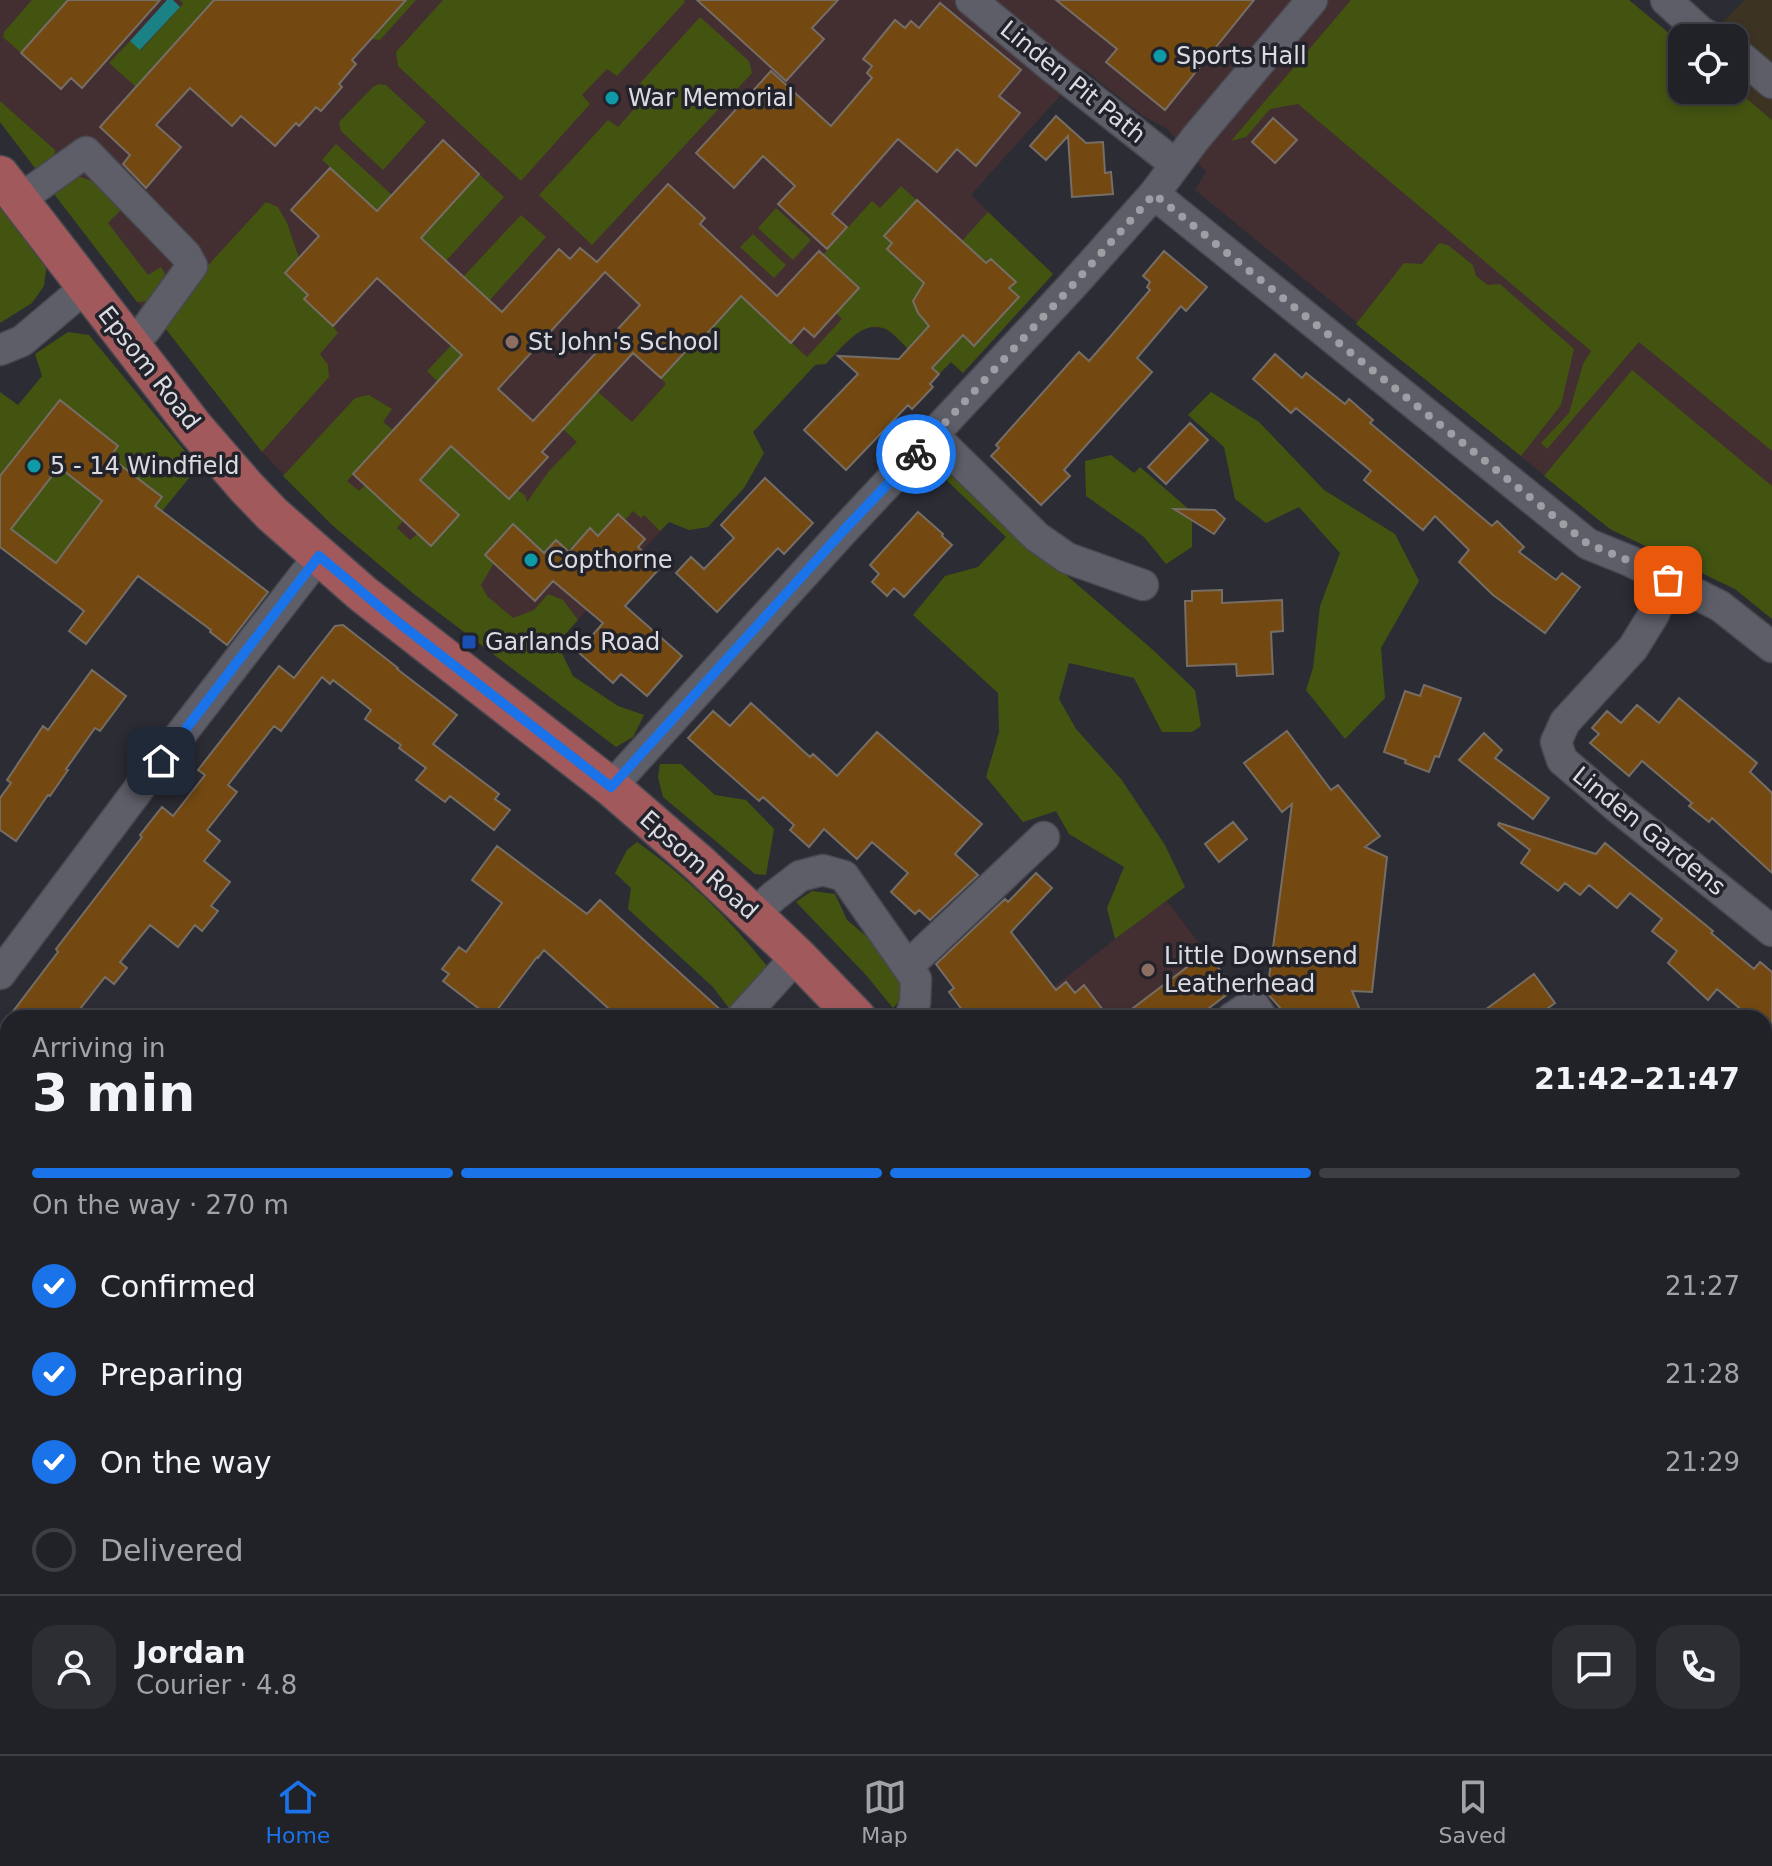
<!DOCTYPE html>
<html lang="en">
<head>
<meta charset="utf-8">
<style>
  :root { --surface:#212128; --page:#2d2e34; --text:#f1f3f6; --muted:#a2a3a8; --line:#3e3e45; --accent:#1a73e8 }
  body { margin:0; font-family:"DejaVu Sans",sans-serif; background:var(--page); color:var(--text); height:100vh; display:flex; flex-direction:column; font-size:30px; white-space:nowrap }
  * { box-sizing:border-box; margin:0 }
  p { font-size:26px; color:var(--muted) }
  .icon { flex:none; width:44px; height:44px; fill:none; stroke:currentColor; stroke-width:2; stroke-linecap:round; stroke-linejoin:round }
  .map { position:relative; flex:1; overflow:hidden }
  .drawer { position:absolute; left:0px; top:1010px; width:1772px; height:744px; display:flex; flex-direction:column; background:var(--surface); border-radius:24px 24px 0 0; box-shadow:0 4px 12px #0003,0 0 0 2px var(--line) }
  .drawer>* { flex:none }
  .fabs { position:absolute; left:1668px; top:24px; display:grid; gap:16px }
  .fabs a { display:grid; place-items:center; width:80px; height:80px; border-radius:16px; background:var(--surface); box-shadow:0 4px 12px #0003,0 0 0 2px var(--line); font-size:40px }
  .pin { position:absolute; display:grid; place-items:center; width:68px; height:68px; color:#fff; margin:-34px; border-radius:16px; box-shadow:0 4px 12px #0006 }
  .courier { position:absolute; display:grid; place-items:center; width:80px; height:80px; margin:-40px; border:6px solid #1a73e8; border-radius:50%; background:#fff; color:#222; box-shadow:0 2px 10px #0007 }
  .overview em { font-style:normal; font-weight:700 }
  .overview div { display:flex; flex-direction:column-reverse }
  .overview { display:flex; align-items:center; justify-content:space-between; height:136px; padding:0 32px }
  h1 { font-size:52px; font-weight:700; line-height:60px }
  .bar { display:grid; grid-template-columns:repeat(4,1fr); gap:12px 8px; align-content:center; height:96px; padding:0 32px }
  .bar i { height:10px; border-radius:6px; background:var(--line) }
  .bar .selected { background:var(--accent) }
  .bar p { grid-column:span 4 }
  .line { display:flex; align-items:center; gap:20px; padding:0 32px; border-top:2px solid var(--line) }
  .line div { flex:1 }
  .round { display:grid; place-items:center; flex:none; width:84px; height:84px; border-radius:24px; background:var(--page) }
  ol { padding:0 32px; list-style:none }
  li { display:flex; align-items:center; gap:24px; height:88px }
  li p { margin-inline-start:auto }
  li .icon { padding:8px; border-radius:50%; background:var(--accent); color:#fff; stroke-width:4 }
  li:last-child { color:var(--muted) }
  li i { width:44px; height:44px; border:4px solid var(--line); border-radius:50% }
  .dock { display:flex; justify-content:space-around; align-items:center; height:112px; border-top:2px solid var(--line); background:var(--surface); font-size:22px; color:var(--muted) }
  .dock a { display:grid; justify-items:center; gap:4px }
  .dock .selected { color:var(--accent) }
  .map>svg:first-child { display:block }
  .industrial { fill:#3d3323 }
  .education { fill:#432e31 }
  .green { fill:#435411 }
  .water { fill:#1a8284 }
  .building { fill:#734911; stroke:#766d65; stroke-width:2; fill-rule:evenodd }
  .lines { fill:none; stroke-linecap:round; stroke-linejoin:round }
  .minor-casing { stroke:#484850; stroke-width:33 }
  .major-casing { stroke:#484850; stroke-width:41 }
  .minor { stroke:#5e5e69; stroke-width:30 }
  .major { stroke:#a1595c; stroke-width:38 }
  .done { stroke:#9e9ea5; stroke-width:8; stroke-dasharray:0 14.4 }
  .route { stroke:#1a73e8; stroke-width:10 }
  .culture-dot { fill:#0f9aa8; stroke:#22222b; stroke-width:3 }
  .education-dot { fill:#8d6e63; stroke:#22222b; stroke-width:3 }
  .transit-dot { fill:#1a4fb4; stroke:#22222b; stroke-width:3 }
  .labels { text-anchor:middle; stroke-width:7; stroke-linejoin:round; paint-order:stroke }
  .poi-label { font-size:24px; fill:#dbdbe1; stroke:#22222b; text-anchor:start }
  .street-label { font-size:24px; fill:#dbdbe1; stroke:#22222b }
</style>
</head>
<body>
<div class="map">
<svg width="1772" height="1754" viewBox="0 0 1772 1754">
  <rect width="100%" height="100%" fill="#2c2c35"/>
  <path class="industrial" d="M 1745,0 L 1772,0 L 1772,120 L 1734,88 L 1734,38 L 1706,38 Z"/>
  <path class="education" d="M 0,0 L 1629,0 L 1682,44 L 1682,90 L 1734,90 L 1734,88 L 1772,120 L 1772,619 L 1735,589 L 1610,529 L 1195,190 L 1206,172 L 1166,128 L 1143,116 L 1084,69 L 971,195 L 1053,274 L 963,373 L 951,362 L 939,374 L 911,347 L 908,349 L 887,329 L 870,327 L 858,332 L 826,364 L 815,365 L 524,678 L 414,594 L 331,524 L 262,452 L 165,328 L 137,302 L 0,122 Z
    M 1167,901 L 1234,989 L 1195,1018 L 1013,1018 L 1149,913 Z"/>
  <path class="green" d="M 32,0 L 68,0 L 21,53 L 3,37 L 4,32 Z
    M 180,0 L 214,0 L 136,87 L 109,63 L 130,41 L 141,50 L 183,4 Z
    M 398,0 L 416,0 L 380,40 L 371,39 L 396,12 Z
    M 443,0 L 684,0 L 685,2 L 617,76 L 607,69 L 582,95 L 590,104 L 521,181 L 398,66 L 396,52 Z
    M 1351,0 L 1629,0 L 1682,44 L 1682,90 L 1734,90 L 1734,88 L 1772,120 L 1772,451 L 1639,342 L 1547,449 L 1541,443 L 1569,413 L 1583,364 L 1591,351 L 1298,104 L 1270,109 L 1246,137 L 1231,141 Z
    M 700,17 L 749,61 L 752,73 L 592,245 L 539,195 L 608,120 L 618,127 L 643,99 L 634,90 Z
    M 379,84 L 386,85 L 426,122 L 383,170 L 341,131 L 339,122 L 373,87 Z
    M 0,101 L 55,150 L 54,164 L 38,172 L 0,122 Z
    M 336,144 L 392,195 L 377,211 L 322,160 Z
    M 479,174 L 504,197 L 446,261 L 421,238 Z
    M 75,175 L 103,185 L 125,206 L 108,223 L 148,275 L 161,267 L 165,274 L 160,289 L 151,301 L 137,302 L 51,190 Z
    M 901,186 L 962,241 L 988,212 L 1053,274 L 963,373 L 951,362 L 939,374 L 911,347 L 908,349 C 902,343 896,336 889,331 C 865,315 840,349 826,364 L 815,365 L 753,432 L 764,453 L 744,488 L 708,527 L 689,530 L 669,522 L 660,531 L 644,515 L 641,518 L 633,511 L 625,520 L 618,514 L 598,536 L 590,529 L 574,545 L 568,550 L 556,540 L 544,553 L 512,525 L 485,554 L 494,563 L 481,585 L 487,596 L 513,618 L 534,610 L 548,594 L 563,600 L 578,620 L 557,643 L 573,676 L 618,706 L 644,715 L 633,737 L 616,747 L 414,594 L 331,524 L 283,476 L 355,398 L 369,395 L 392,409 L 383,422 L 393,430 L 347,481 L 359,491 L 365,485 L 404,520 L 397,528 L 410,540 L 418,533 L 459,515 L 393,454 L 427,472 L 451,446 L 508,499 L 517,490 L 525,495 L 527,502 L 549,471 L 577,442 L 563,429 L 598,392 L 632,422 L 666,384 L 661,378 L 741,296 L 807,357 L 842,319 L 836,313 L 823,255 L 872,201 L 880,208 Z
    M 0,189 L 48,255 L 44,286 L 32,303 L 0,323 Z
    M 266,202 L 278,207 L 287,223 L 299,258 L 285,274 L 308,295 L 304,299 L 333,326 L 338,333 L 320,354 L 328,365 L 329,377 L 262,452 L 165,328 L 202,272 Z
    M 776,208 L 811,240 L 793,260 L 758,228 Z
    M 521,215 L 546,237 L 489,301 L 463,277 Z
    M 753,234 L 786,265 L 774,278 L 740,247 Z
    M 1439,243 L 1448,245 L 1473,265 L 1476,276 L 1488,285 L 1500,284 L 1574,349 L 1561,405 L 1521,456 L 1356,324 L 1404,263 L 1422,264 Z
    M 68,332 L 89,335 L 198,467 L 137,542 L 95,512 L 56,563 L 22,537 L 9,554 L 0,546 L 0,392 L 18,405 L 42,376 L 35,354 Z
    M 457,339 L 467,349 L 438,382 L 427,371 Z
    M 1632,370 L 1772,486 L 1772,619 L 1735,589 L 1610,529 L 1544,476 Z
    M 1211,392 L 1259,422 L 1324,490 L 1395,534 L 1419,581 L 1381,648 L 1385,698 L 1345,739 L 1306,690 L 1313,668 L 1320,606 L 1340,553 L 1299,507 L 1266,523 L 1235,499 L 1224,447 L 1188,415 Z
    M 1111,455 L 1134,473 L 1140,467 L 1192,512 L 1192,547 L 1166,564 L 1144,537 L 1086,496 L 1085,461 Z
    M 956,474 L 1050,561 L 1153,650 L 1195,690 L 1201,726 L 1192,732 L 1162,732 L 1134,678 L 1069,663 L 1059,699 L 1076,729 L 1121,779 L 1165,845 L 1185,887 L 1115,939 L 1107,908 L 1124,867 L 1069,834 L 1056,811 L 1023,822 L 986,777 L 999,732 L 998,693 L 913,615 L 945,576 L 978,567 L 1006,537 L 942,476 Z
    M 660,764 L 681,764 L 715,795 L 746,800 L 774,829 L 766,875 L 755,874 L 663,797 L 658,777 Z
    M 637,842 C 686,876 729,918 766,965 L 764,982 L 731,1011 L 713,987 L 628,909 L 631,888 L 615,873 L 627,850 Z
    M 812,891 L 835,894 L 847,920 L 891,957 L 904,996 L 893,1008 L 866,975 L 796,902 Z
    M 0,1256 L 8,1265 L 8,1746 L 72,1746 L 64,1754 L 0,1754 Z
    M 1772,1639 L 1772,1754 L 1617,1754 L 1616,1746 L 1764,1746 L 1764,1647 Z
    M 1085,1746 L 1256,1746 L 1258,1754 L 1077,1754 Z"/>
  <path class="water" d="M 167,0 L 173,0 L 180,7 L 140,50 L 130,41 Z"/>
  <path class="building" d="M 68,0 L 160,0 L 82,88 L 71,78 L 61,89 L 21,53 Z
    M 214,0 L 406,0 L 352,60 L 356,64 L 339,84 L 342,87 L 321,111 L 316,107 L 299,126 L 296,123 L 275,146 L 241,116 L 232,126 L 190,88 L 156,125 L 181,147 L 146,188 L 123,164 L 130,155 L 100,127 Z
    M 697,0 L 838,0 L 812,28 L 824,39 L 786,81 Z
    M 1056,0 L 1254,0 L 1165,110 L 1106,62 L 1117,49 Z
    M 940,3 L 1021,70 L 999,96 L 1020,113 L 976,166 L 957,149 L 937,172 L 898,139 L 832,214 L 847,227 L 827,249 L 778,204 L 795,186 L 763,156 L 734,188 L 696,153 L 771,71 L 831,126 L 872,78 L 867,73 L 872,66 L 863,59 L 895,20 L 905,28 L 911,21 L 919,28 Z
    M 1056,116 L 1086,143 L 1103,142 L 1105,173 L 1111,172 L 1113,194 L 1072,197 L 1068,136 L 1046,160 L 1030,146 Z
    M 1273,118 L 1297,140 L 1275,163 L 1252,142 Z
    M 443,140 L 479,174 L 421,238 L 502,312 L 559,249 L 570,259 L 580,248 L 597,262 L 668,184 L 705,218 L 700,224 L 777,296 L 819,251 L 859,288 L 814,337 L 804,328 L 791,343 L 741,296 L 701,340 L 698,338 L 661,378 L 633,353 L 542,452 L 548,457 L 509,499 L 451,446 L 420,480 L 459,515 L 431,546 L 353,474 L 462,355 L 377,278 L 333,326 L 304,299 L 308,295 L 285,273 L 319,236 L 291,210 L 330,168 L 377,211 ZM 605,272 L 640,305 L 533,421 L 498,389 Z
    M 917,200 L 986,263 L 991,259 L 1016,282 L 1009,288 L 1019,297 L 974,346 L 963,335 L 932,368 L 939,374 L 930,384 L 933,387 L 912,409 L 908,405 L 846,470 L 804,430 L 858,374 L 838,356 L 899,359 L 929,326 L 918,313 L 913,301 L 924,283 L 887,249 L 892,243 L 884,236 Z
    M 1164,251 L 1207,287 L 1186,311 L 1181,306 L 1137,358 L 1152,372 L 1064,470 L 1070,476 L 1041,505 L 991,456 L 999,448 L 996,445 L 1079,352 L 1089,361 L 1110,337 L 1150,290 L 1147,287 L 1150,282 L 1143,276 Z
    M 1275,354 L 1302,378 L 1306,373 L 1345,404 L 1349,399 L 1373,420 L 1370,423 L 1492,526 L 1497,521 L 1524,547 L 1519,552 L 1556,580 L 1562,573 L 1580,587 L 1545,633 L 1493,595 L 1459,562 L 1469,550 L 1435,516 L 1423,530 L 1364,480 L 1371,471 L 1296,408 L 1291,413 L 1253,379 Z
    M 60,400 L 118,446 L 110,457 L 162,497 L 155,506 L 268,592 L 227,645 L 210,632 L 211,630 L 138,576 L 86,644 L 69,631 L 84,611 L 0,547 L 0,476 ZM 59,467 L 102,501 L 56,563 L 11,529 Z
    M 1190,423 L 1208,440 L 1166,484 L 1148,467 Z
    M 765,478 L 813,523 L 784,554 L 778,548 L 717,612 L 676,573 L 691,557 L 704,569 L 734,538 L 721,525 Z
    M 1174,509 L 1215,510 L 1225,519 L 1214,534 Z
    M 918,512 L 943,534 L 942,536 L 952,545 L 904,597 L 894,588 L 887,596 L 872,582 L 879,574 L 870,565 Z
    M 618,514 L 645,539 L 638,547 L 660,568 L 625,606 L 682,656 L 647,696 L 621,674 L 613,683 L 578,652 L 603,623 L 553,581 L 535,601 L 485,555 L 513,524 L 544,553 L 556,540 L 569,552 L 590,528 L 598,536 Z
    M 1222,590 L 1222,603 L 1282,600 L 1283,631 L 1271,632 L 1273,674 L 1237,676 L 1236,664 L 1187,666 L 1185,601 L 1192,601 L 1192,591 Z
    M 343,625 L 398,668 L 397,669 L 457,715 L 433,744 L 499,794 L 495,799 L 510,810 L 494,830 L 450,796 L 445,802 L 416,780 L 426,768 L 399,748 L 401,745 L 365,719 L 371,710 L 333,680 L 330,684 L 322,677 L 281,731 L 274,726 L 228,785 L 237,792 L 207,830 L 220,841 L 204,861 L 230,882 L 211,906 L 218,911 L 202,931 L 195,925 L 178,947 L 150,925 L 120,962 L 127,968 L 114,984 L 105,977 L 73,1018 L 8,1018 L 58,952 L 56,949 L 142,837 L 140,835 L 162,807 L 173,816 L 205,775 L 198,770 L 279,666 L 294,678 L 335,626 Z
    M 92,670 L 126,696 L 100,731 L 95,728 L 66,769 L 68,770 L 50,796 L 48,795 L 16,841 L 0,830 L 0,798 L 11,783 L 7,780 L 43,726 L 48,730 Z
    M 1424,685 L 1461,698 L 1439,757 L 1435,756 L 1429,772 L 1405,763 L 1406,760 L 1384,752 L 1405,691 L 1420,696 Z
    M 1679,698 L 1757,763 L 1750,772 L 1772,793 L 1772,873 L 1712,818 L 1709,822 L 1689,806 L 1692,803 L 1642,761 L 1629,776 L 1590,743 L 1599,734 L 1592,728 L 1607,711 L 1621,723 L 1637,705 L 1659,723 Z
    M 751,703 L 810,757 L 813,754 L 837,776 L 877,732 L 982,824 L 955,854 L 978,875 L 930,920 L 919,910 L 915,914 L 891,892 L 908,873 L 872,842 L 857,859 L 824,829 L 809,847 L 790,830 L 794,825 L 763,797 L 759,801 L 688,738 L 713,711 L 730,726 Z
    M 1287,731 L 1331,790 L 1338,785 L 1380,836 L 1365,847 L 1387,857 L 1372,992 L 1352,991 L 1360,1010 L 1349,1018 L 1289,1018 L 1267,993 L 1292,804 L 1282,812 L 1244,763 Z
    M 1484,733 L 1502,750 L 1495,758 L 1549,798 L 1533,819 L 1459,760 Z
    M 1233,822 L 1247,839 L 1219,862 L 1205,844 Z
    M 1499,823 L 1596,854 L 1605,843 L 1713,931 L 1711,933 L 1754,969 L 1760,962 L 1772,972 L 1772,1036 L 1764,1029 L 1764,1018 L 1751,1018 L 1717,989 L 1708,1000 L 1668,963 L 1677,951 L 1652,931 L 1662,919 L 1630,893 L 1617,908 L 1589,885 L 1580,895 L 1565,883 L 1558,891 L 1521,863 L 1530,850 L 1498,825 Z
    M 497,846 L 587,914 L 600,900 L 724,1013 L 723,1018 L 619,1018 L 544,950 L 538,958 L 537,957 L 491,1018 L 443,981 L 449,974 L 442,969 L 459,947 L 466,952 L 502,903 L 472,880 Z
    M 1036,873 L 1052,888 L 1011,932 L 1056,990 L 1066,982 L 1075,993 L 1084,985 L 1109,1018 L 968,1018 L 949,992 L 954,988 L 936,964 L 1005,899 L 1008,902 Z
    M 1207,952 L 1234,989 L 1196,1018 L 1120,1018 Z
    M 1534,974 L 1555,1003 L 1547,1009 L 1553,1018 L 1474,1018 Z"/>
  <g class="lines">
    <g class="minor-casing">
      <path id="minor" d="M 971,0 L 1053,68 L 1175,164
        M 1666,0 L 1701,32 L 1712,38
        M 1734,51 L 1772,83
        M 1154,194 L 1588,544 L 1630,561 L 1720,606 L 1772,647
        M 19,200 L 86,152 L 186,255 L 192,266 L 146,329 L 131,345
        M 0,350 L 22,341 L 86,287
        M 933,435 L 1037,537 L 1067,558 L 1143,585
        M 1668,580 L 1654,614 L 1633,648 L 1565,722 L 1556,742 L 1562,760 L 1617,807 L 1772,931
        M 611,787 L 843,531 L 1071,287 L 1154,194 L 1195,139 L 1312,0
        M 754,914 L 774,896 L 800,876 L 823,870 L 844,876 L 916,979 L 915,1003 L 910,1018
        M 908,966 L 1044,837
        M 0,974 L 147,778 L 319,556
        M 741,1018 L 797,956
        M 1232,1018 L 1253,1004 L 1262,1018
        M 0,1241 L 8,1250
        M 1764,1281 L 1772,1287
        M 1764,1639 L 1772,1631
        M 81,1754 L 88,1746
        M 859,1754 L 867,1746"/>
    </g>
    <g class="major-casing">
      <path id="major" d="M 0,175 L 195,428 L 247,488 L 272,514 L 363,594 L 611,787 L 700,864 L 797,956 L 857,1018
        M 1267,1746 L 1269,1754"/>
    </g>
    <use href="#minor" class="minor"/>
    <use href="#major" class="major"/>
  </g>
  <g class="lines">
    <path class="done" d="M 916,454 L 1071,287 L 1154,194 L 1588,544 L 1630,561 L 1668,580"/>
    <path class="route" d="M 161,761 L 319,556 L 399,623 L 611,787 L 843,531 L 916,454"/>
  </g>
  <g class="culture-dot">
    <circle cx="1160" cy="56" r="8"/>
    <circle cx="612" cy="98" r="8"/>
    <circle cx="34" cy="466" r="8"/>
    <circle cx="531" cy="560" r="8"/>
  </g>
  <g class="education-dot">
    <circle cx="512" cy="342" r="8"/>
    <circle cx="1148" cy="970" r="8"/>
  </g>
  <rect class="transit-dot" x="461" y="634" width="16" height="16" rx="4"/>
  <g class="labels">
    <g class="poi-label">
      <text x="1176" y="64">Sports Hall</text>
      <text x="628" y="106">War Memorial</text>
      <text x="528" y="350">St John's School</text>
      <text x="50" y="474">5 - 14 Windfield</text>
      <text x="547" y="568">Copthorne</text>
      <text x="485" y="650">Garlands Road</text>
      <text x="1164" y="964">Little Downsend<tspan x="1164" dy="28">Leatherhead</tspan></text>
    </g>
    <g class="street-label">
      <text transform="translate(1073 82) rotate(39)" y="8">Linden Pit Path</text>
      <text transform="translate(149 368) rotate(52)" y="8">Epsom Road</text>
      <text transform="translate(1649 831) rotate(39)" y="8">Linden Gardens</text>
      <text transform="translate(699 865) rotate(42)" y="8">Epsom Road</text>
    </g>
  </g>
</svg>
<div class="fabs">
<a><svg class="icon" aria-label="locate" viewBox="0 0 24 24"><circle cx="12" cy="12" r="6"/><path d="M12 2v4M12 18v4M2 12h4M18 12h4"/></svg></a>
</div>
<div class="pin" style="left:1668px;top:580px;background:#ea580c"><svg class="icon" aria-label="bag" viewBox="0 0 24 24"><path d="M5 8h14l-1 12H6zM9 8a3 3 0 0 1 6 0"/></svg></div>
<div class="pin" style="left:161px;top:761px;background:#1f2937"><svg class="icon" aria-label="home" viewBox="0 0 24 24"><path d="M3 11l9-7 9 7M6 9v11h12V9"/></svg></div>
<div class="courier" style="left:916px;top:454px"><svg class="icon" aria-label="bike" viewBox="0 0 24 24"><circle cx="6" cy="16" r="4"/><circle cx="18" cy="16" r="4"/><path d="M6 16l4-8h5l3 8M10 8l3 8H6M13 5h3"/></svg></div>
<section class="drawer">
<div class="overview"><div><h1>3 min</h1><p>Arriving in</p></div><em>21:42–21:47</em></div>
<div class="bar"><i class="selected"></i><i class="selected"></i><i class="selected"></i><i></i><p>On the way · 270 m</p></div>
<ol>
<li><svg class="icon" aria-label="check" viewBox="0 0 24 24"><path d="M5 12l5 5 9-10"/></svg>Confirmed<p>21:27</p></li>
<li><svg class="icon" aria-label="check" viewBox="0 0 24 24"><path d="M5 12l5 5 9-10"/></svg>Preparing<p>21:28</p></li>
<li><svg class="icon" aria-label="check" viewBox="0 0 24 24"><path d="M5 12l5 5 9-10"/></svg>On the way<p>21:29</p></li>
<li><i></i>Delivered</li>
</ol>
<div class="line" style="height:144px"><a class="round"><svg class="icon" aria-label="person" viewBox="0 0 24 24"><circle cx="12" cy="8" r="4"/><path d="M4 21q1-7 8-7t8 7"/></svg></a><div><b>Jordan</b><p>Courier · 4.8</p></div><a class="round"><svg class="icon" aria-label="chat" viewBox="0 0 24 24"><path d="M4 5h16v11H9l-5 4z"/></svg></a><a class="round"><svg class="icon" aria-label="phone" viewBox="0 0 24 24"><path d="M5 4h4l2 5-3 2q2 4 5 5l2-3 5 2v4C11 20 4 13 5 4z"/></svg></a></div>
</section>
</div>
<nav class="dock">
<a class="selected"><svg class="icon" aria-label="home" viewBox="0 0 24 24"><path d="M3 11l9-7 9 7M6 9v11h12V9"/></svg>Home</a>
<a><svg class="icon" aria-label="map" viewBox="0 0 24 24"><path d="M3 6l6-2 6 2 6-2v14l-6 2-6-2-6 2zM9 4v14M15 6v14"/></svg>Map</a>
<a><svg class="icon" aria-label="saved" viewBox="0 0 24 24"><path d="M7 4h10v16l-5-4-5 4z"/></svg>Saved</a>
</nav>
</body>
</html>
